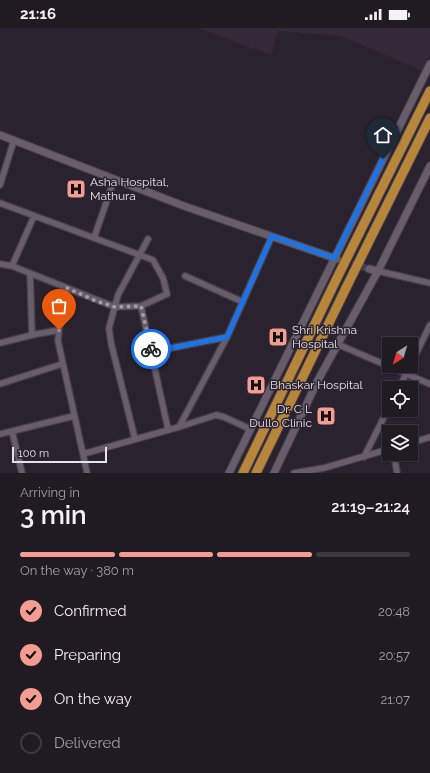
<!DOCTYPE html>
<html lang="en">
<head>
<meta charset="utf-8">
<style>
  :root { --surface:#201a22; --page:#28232a; --text:#f1f3f6; --muted:#a2a1a5; --line:#3d3840; --accent:#f59c90 }
  body { margin:0; font-family:Raleway,sans-serif; background:var(--page); color:var(--text); height:100vh; display:flex; flex-direction:column; font-size:15px; white-space:nowrap }
  * { box-sizing:border-box; margin:0 }
  p { font-size:13px; color:var(--muted) }
  .icon { flex:none; width:22px; height:22px; fill:none; stroke:currentColor; stroke-width:2; stroke-linecap:round; stroke-linejoin:round }
  .map { position:relative; height:445px; overflow:hidden }
  .drawer { display:flex; flex-direction:column; background:var(--surface); flex:1 }
  .drawer>* { flex:none }
  .needle { width:26px; rotate:217deg }
  .buttons { position:absolute; left:382px; top:309px; display:grid; gap:8px }
  .buttons a { display:grid; place-items:center; width:36px; height:36px; border-radius:0px; background:var(--surface); box-shadow:0 1px 3px #0004,0 0 0 1px var(--line); font-size:20px }
  .scale { position:absolute; left:12px; bottom:10px; width:95px; box-sizing:border-box; padding-left:4px; border:2px solid #e7e1e9; border-top:0; font-size:11px; line-height:14px; white-space:nowrap; color:#e7e1e9; -webkit-text-stroke:3px #2a222e; paint-order:stroke }
  .pin { position:absolute; display:grid; place-items:center; width:34px; height:34px; color:#fff; margin:-41px -17px; border-radius:50% 50% 50% 0; rotate:-45deg; box-shadow:0 0 4px #0007 }
  .pin .icon { rotate:45deg }
  .courier { position:absolute; display:grid; place-items:center; width:40px; height:40px; margin:-20px; border:3px solid #1a73e8; border-radius:50%; background:#fff; color:#222; box-shadow:0 1px 5px #0007 }
  .headline em { font-style:normal; font-weight:600 }
  .headline div { display:flex; flex-direction:column-reverse }
  .headline { display:flex; align-items:center; justify-content:space-between; height:68px; padding:0 20px }
  h1 { font-size:26px; font-weight:600; line-height:30px }
  .bar { display:grid; grid-template-columns:repeat(4,1fr); gap:6px 4px; align-content:center; height:48px; padding:0 20px }
  .bar i { height:5px; border-radius:3px; background:var(--line) }
  .bar .selected { background:var(--accent) }
  .bar p { grid-column:span 4 }
  ol { padding:0 20px; list-style:none }
  li { display:flex; align-items:center; gap:12px; height:44px }
  li p { margin-inline-start:auto }
  li .icon { padding:4px; border-radius:50%; background:var(--accent); color:#111; stroke-width:4 }
  li:last-child { color:var(--muted) }
  li i { width:22px; height:22px; border:2px solid var(--line); border-radius:50% }
  .status { display:flex; justify-content:space-between; align-items:center; height:28px; padding:0 20px; background:var(--surface); direction:ltr }
  .status svg { height:11px; fill:currentColor }
  .map>svg:first-child { display:block }
  .built { fill:#342839 }
  .lines { fill:none; stroke-linecap:round; stroke-linejoin:round }
  .tertiary-tunnel { stroke:#463f4a; stroke-width:7; stroke-dasharray:7 3.5; stroke-linecap:butt }
  .minor-casing { stroke:#463e49; stroke-width:8 }
  .tertiary-casing { stroke:#463e49; stroke-width:9 }
  .trunk-casing { stroke:#463e49; stroke-width:11 }
  .minor { stroke:#675d6b; stroke-width:5.5 }
  .tertiary { stroke:#675d6b; stroke-width:7 }
  .trunk { stroke:#b8863b; stroke-width:9 }
  .done { stroke:#a59ea8; stroke-width:4; stroke-dasharray:0 7.2 }
  .route { stroke:#1a73e8; stroke-width:5 }
  .labels { text-anchor:middle; stroke-width:3; stroke-linejoin:round; paint-order:stroke }
  .poi-label { font-size:12px; fill:#e7e1e9; stroke:#2a222e; text-anchor:start }
</style>
</head>
<body>
<div class="status"><b>21:16</b><svg viewBox="0 0 49 12"><path d="M0 12V9h3v3zM5 12V6h3v6zM10 12V3h3v9zM15 12V0h3v12zM26 1h20v11H26zM47 4h2v5h-2z"/></svg></div>
<div class="map">
<svg width="430" height="445" viewBox="0 0 430 445">
  <rect width="100%" height="100%" fill="#2a222e"/>
  <path class="built" d="M 197,0 L 430,0 L 430,27 L 423,43 L 340,8 L 278,3 L 271,27 Z"/>
  <g class="lines">
    <path class="tertiary-tunnel" d="M 342,232 L 369,241"/>
    <g class="minor-casing">
      <path id="minor" d="M 0,157 L 14,112
        M 0,175 L 140,227 L 153,232 L 163,250 L 167,266 L 141,278 L 115,279 L 12,238 L 34,188
        M 94,210 L 114,152
        M 0,236 L 12,238
        M 378,243 L 430,255
        M 30,245 L 32,307
        M 185,248 L 243,274
        M 67,260 L 59,302 L 58,313 L 83,426 L 179,399 L 216,387 L 224,389 L 250,401
        M 141,278 L 168,401
        M 0,315 L 32,307 L 59,302
        M 337,316 L 430,356
        M 151,324 L 227,309
        M 411,336 L 430,297
        M 0,356 L 62,336
        M 399,360 L 410,338
        M 179,399 L 227,309 L 272,208
        M 12,403 L 22,445
        M 0,406 L 74,388
        M 135,411 L 111,315 L 109,300 L 118,267 L 148,211
        M 411,415 L 430,409
        M 83,426 L 87,445
        M 394,426 L 397,445
        M 364,429 L 389,379
        M 294,445 L 324,440 L 389,421"/>
    </g>
    <g class="tertiary-casing">
      <path id="tertiary" d="M 0,107 L 184,178 L 337,231
        M 369,241 L 378,243
        M 229,445 L 430,36
        M 274,445 L 318,352 L 378,243 L 430,138"/>
    </g>
    <g class="trunk-casing">
      <path id="trunk" d="M 243,445 L 337,250 L 430,63
        M 256,445 L 345,262 L 430,90"/>
    </g>
    <use href="#minor" class="minor"/>
    <use href="#tertiary" class="tertiary"/>
    <use href="#trunk" class="trunk"/>
  </g>
  <g class="lines">
    <path class="done" d="M 59,302 L 67,260 L 96,273 L 115,279 L 141,278 L 151,321"/>
    <path class="route" d="M 151,321 L 151,324 L 227,309 L 272,208 L 334,230 L 383,131"/>
  </g>
  <defs>
    <g id="hospital-square" transform="scale(1)"><rect x="-9" y="-9" width="18" height="18" rx="4" fill="#f59c90" stroke="#2a222e"/><path d="M-5-5h3v3.5h4V-5h3V5h-3V1.5h-4V5h-3Z" fill="#111"/></g>
  </defs>
  <g fill-rule="evenodd">
    <use href="#hospital-square" x="76" y="161"/>
    <use href="#hospital-square" x="278" y="309"/>
    <use href="#hospital-square" x="256" y="357"/>
    <use href="#hospital-square" x="326" y="388"/>
  </g>
  <g class="labels">
    <g class="poi-label">
      <text x="90" y="158">Asha Hospital,<tspan x="90" dy="14">Mathura</tspan></text>
      <text x="292" y="306">Shri Krishna<tspan x="292" dy="14">Hospital</tspan></text>
      <text x="270" y="361">Bhaskar Hospital</text>
      <text x="312" y="385" text-anchor="end">Dr. C L<tspan x="312" dy="14">Dullo Clinic</tspan></text>
    </g>
  </g>
</svg>
<div class="buttons">
<a><svg class="needle" viewBox="-14 -14 28 28"><path d="M0-13l5 13h-10z" fill="#e53935"/><path d="M0 13l5-13h-10z" fill="#a2a1a5"/></svg></a>
<a><svg class="icon" aria-label="locate" viewBox="0 0 24 24"><circle cx="12" cy="12" r="6"/><path d="M12 2v4M12 18v4M2 12h4M18 12h4"/></svg></a>
<a><svg class="icon" aria-label="layers" viewBox="0 0 24 24"><path d="M12 4l9 5-9 5-9-5zM3 14l9 5 9-5"/></svg></a>
</div>
<div class="scale">100 m</div>
<div class="pin" style="left:59px;top:302px;background:#ea580c"><svg class="icon" aria-label="bag" viewBox="0 0 24 24"><path d="M5 8h14l-1 12H6zM9 8a3 3 0 0 1 6 0"/></svg></div>
<div class="pin" style="left:383px;top:131px;background:#1f2937"><svg class="icon" aria-label="home" viewBox="0 0 24 24"><path d="M3 11l9-7 9 7M6 9v11h12V9"/></svg></div>
<div class="courier" style="left:151px;top:321px"><svg class="icon" aria-label="bike" viewBox="0 0 24 24"><circle cx="6" cy="16" r="4"/><circle cx="18" cy="16" r="4"/><path d="M6 16l4-8h5l3 8M10 8l3 8H6M13 5h3"/></svg></div>
</div>
<section class="drawer">
<div class="headline"><div><h1>3 min</h1><p>Arriving in</p></div><em>21:19–21:24</em></div>
<div class="bar"><i class="selected"></i><i class="selected"></i><i class="selected"></i><i></i><p>On the way · 380 m</p></div>
<ol>
<li><svg class="icon" aria-label="check" viewBox="0 0 24 24"><path d="M5 12l5 5 9-10"/></svg>Confirmed<p>20:48</p></li>
<li><svg class="icon" aria-label="check" viewBox="0 0 24 24"><path d="M5 12l5 5 9-10"/></svg>Preparing<p>20:57</p></li>
<li><svg class="icon" aria-label="check" viewBox="0 0 24 24"><path d="M5 12l5 5 9-10"/></svg>On the way<p>21:07</p></li>
<li><i></i>Delivered</li>
</ol>
</section>
</body>
</html>
